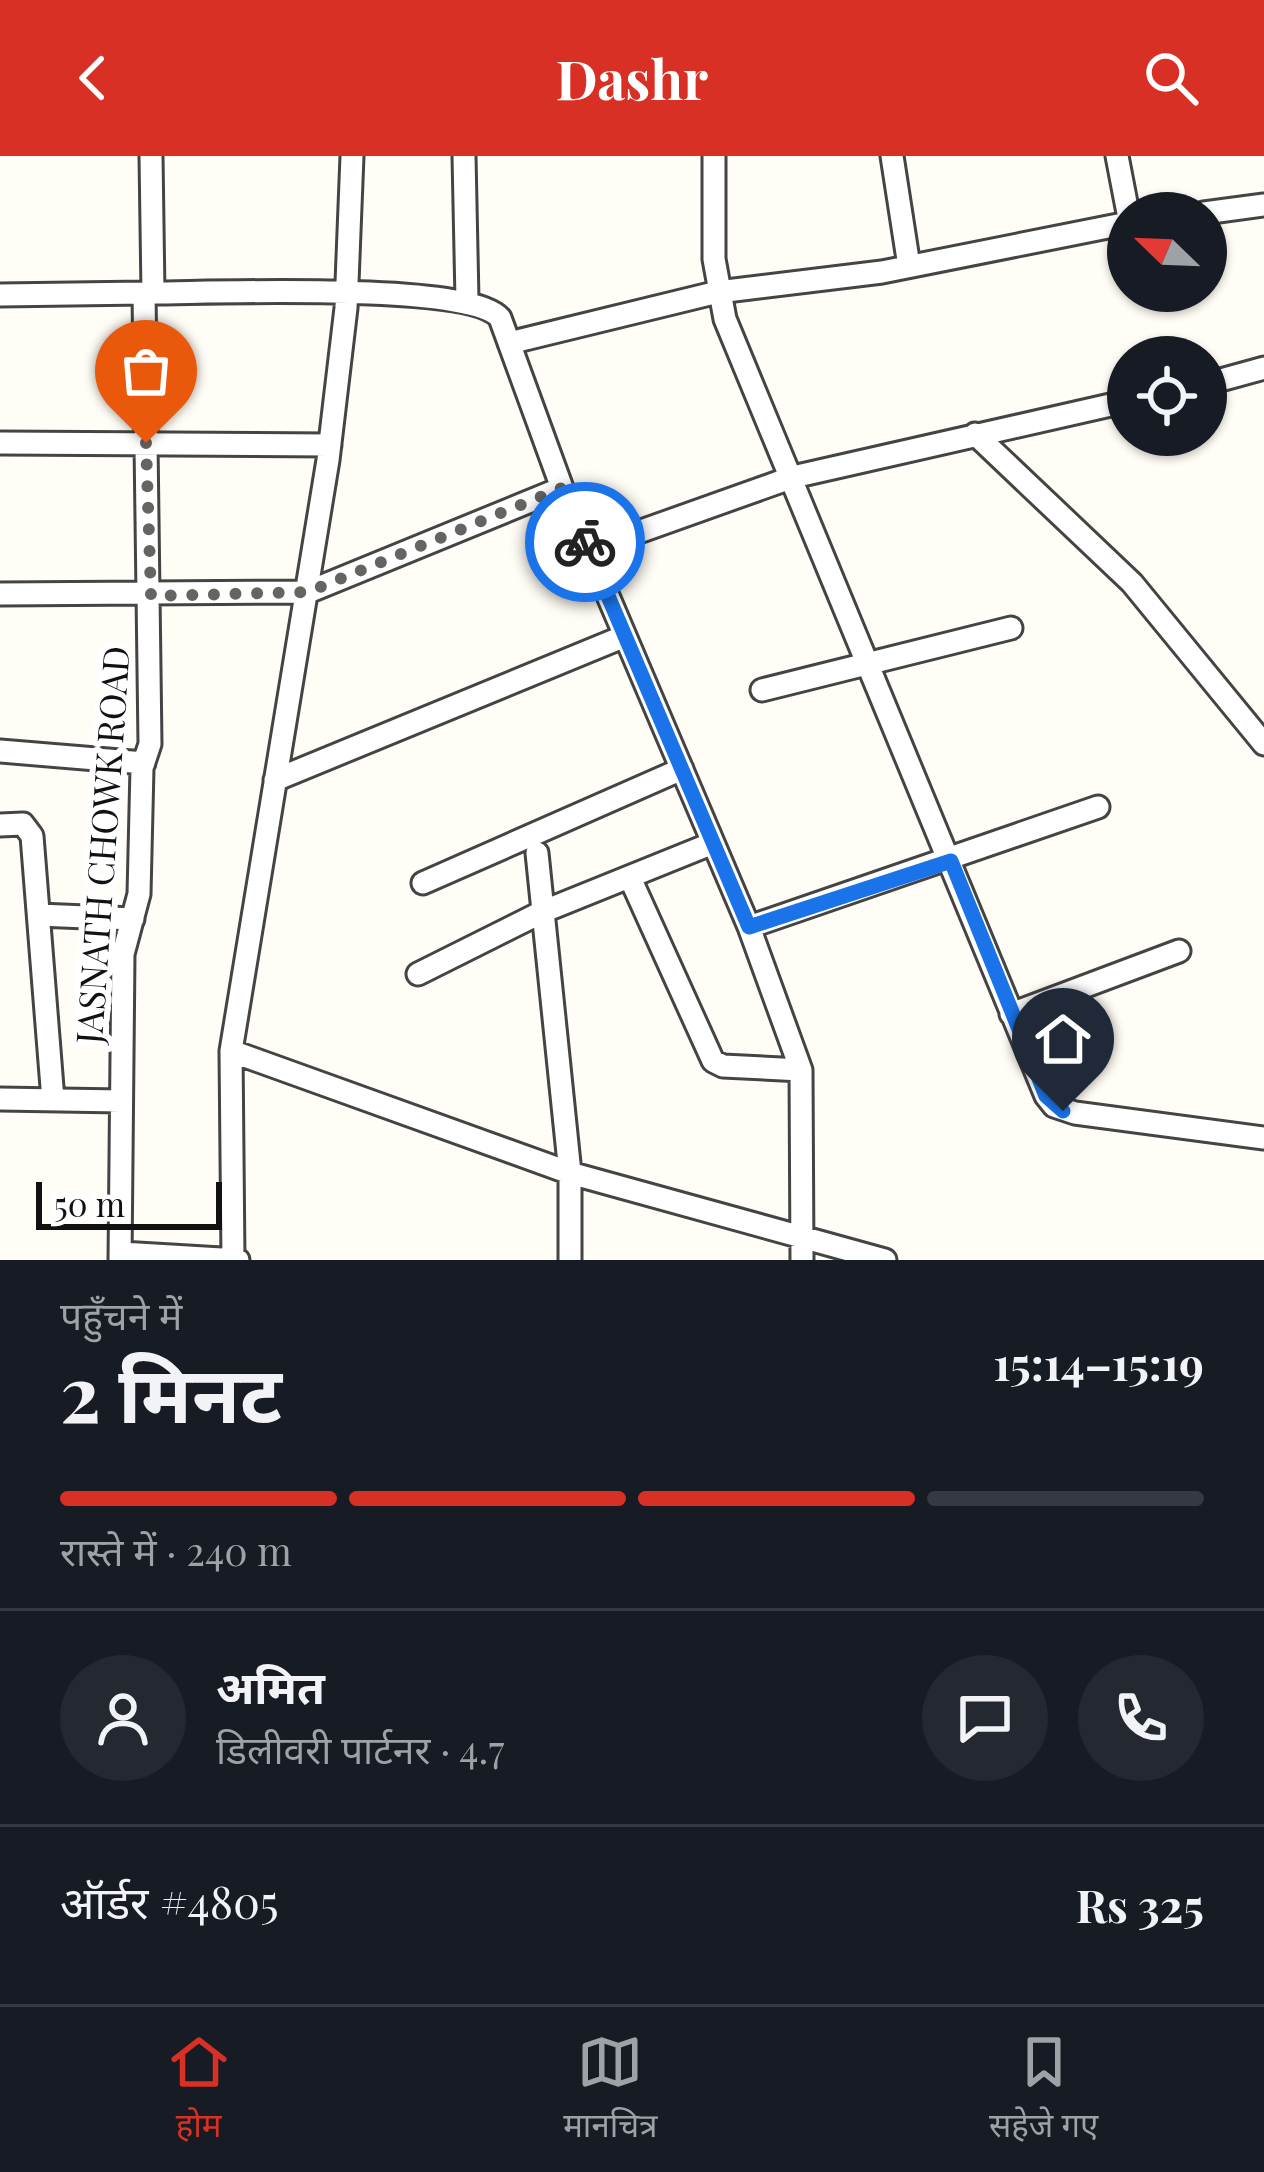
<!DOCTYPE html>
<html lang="hi">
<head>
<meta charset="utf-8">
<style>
  :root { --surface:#171b24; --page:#242831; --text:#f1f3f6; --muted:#9ea1a6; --line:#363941; --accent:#d93025 }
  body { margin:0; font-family:"Playfair Display","Noto Sans Devanagari",serif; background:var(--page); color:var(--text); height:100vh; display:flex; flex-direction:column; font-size:45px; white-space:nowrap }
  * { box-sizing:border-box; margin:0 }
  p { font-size:39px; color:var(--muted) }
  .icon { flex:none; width:66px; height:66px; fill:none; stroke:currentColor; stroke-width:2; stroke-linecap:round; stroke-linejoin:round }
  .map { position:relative; height:1104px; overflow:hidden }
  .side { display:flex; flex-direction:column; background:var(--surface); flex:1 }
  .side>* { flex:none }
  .needle { width:78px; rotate:293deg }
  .buttons { position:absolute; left:1107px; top:36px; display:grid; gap:24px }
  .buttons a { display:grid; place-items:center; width:120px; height:120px; border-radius:50%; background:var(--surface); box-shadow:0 3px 9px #0004; font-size:60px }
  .scale { position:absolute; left:36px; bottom:30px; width:186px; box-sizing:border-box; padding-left:12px; border:6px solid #111; border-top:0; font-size:33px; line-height:42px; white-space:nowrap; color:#111; -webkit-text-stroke:9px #fff; paint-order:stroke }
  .pin { position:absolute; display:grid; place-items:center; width:102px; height:102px; color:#fff; margin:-123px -51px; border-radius:50% 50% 50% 0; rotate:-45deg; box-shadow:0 0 12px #0007 }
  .pin .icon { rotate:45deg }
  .courier { position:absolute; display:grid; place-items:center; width:120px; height:120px; margin:-60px; border:9px solid #1a73e8; border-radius:50%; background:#fff; color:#222; box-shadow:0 3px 15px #0007 }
  .headline em { font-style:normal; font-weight:700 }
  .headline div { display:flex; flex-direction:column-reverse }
  .headline { display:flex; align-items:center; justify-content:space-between; height:204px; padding:0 60px }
  h1 { font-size:78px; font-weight:700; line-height:90px }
  .bar { display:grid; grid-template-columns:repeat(4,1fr); gap:18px 12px; align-content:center; height:144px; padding:0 60px }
  .bar i { height:15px; border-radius:9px; background:var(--line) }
  .bar .on { background:var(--accent) }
  .bar p { grid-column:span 4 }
  .line { display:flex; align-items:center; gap:30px; padding:0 60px; border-top:3px solid var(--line) }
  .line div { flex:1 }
  .round { display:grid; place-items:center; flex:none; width:126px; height:126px; border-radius:63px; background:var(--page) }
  header { display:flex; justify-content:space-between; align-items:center; height:156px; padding:0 60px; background:var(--accent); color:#fff; font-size:54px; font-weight:700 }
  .menu { display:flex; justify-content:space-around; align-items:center; height:168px; border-top:3px solid var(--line); background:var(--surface); font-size:33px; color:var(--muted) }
  .menu a { display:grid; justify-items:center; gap:6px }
  .menu .on { color:var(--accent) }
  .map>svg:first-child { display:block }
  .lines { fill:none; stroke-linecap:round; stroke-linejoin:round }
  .minor-casing { stroke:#444; stroke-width:27 }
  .minor { stroke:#fff; stroke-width:21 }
  .done { stroke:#646461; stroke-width:12; stroke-dasharray:0 21.6 }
  .route { stroke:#1a73e8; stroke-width:15 }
  .labels { text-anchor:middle; stroke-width:12; stroke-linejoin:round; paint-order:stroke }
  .street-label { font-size:36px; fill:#111; stroke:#fff }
</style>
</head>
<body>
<header><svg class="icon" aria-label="back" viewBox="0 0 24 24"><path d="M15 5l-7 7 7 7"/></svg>Dashr<svg class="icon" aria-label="search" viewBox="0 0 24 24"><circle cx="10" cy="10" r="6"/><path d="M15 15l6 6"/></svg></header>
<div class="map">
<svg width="1264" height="1104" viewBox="0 0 1264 1104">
  <rect width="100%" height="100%" fill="#fffdf5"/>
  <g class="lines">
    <g class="minor-casing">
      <path id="minor" d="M 151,0 L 153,137 C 210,137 471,126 500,162 L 562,332 L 749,771 L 801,914 L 802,1104
        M 464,0 L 467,144
        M 714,0 L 714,103 L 725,163 L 1046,940 L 1054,950 L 1075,957 L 1264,982
        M 892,0 L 909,110
        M 1117,0 L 1128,57
        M 1204,57 L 1264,49
        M 0,139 L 144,137 L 150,588 L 142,612 L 139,738 L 123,798 L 120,1104
        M 509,187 L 718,136 L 882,116 L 1128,67
        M 1206,228 L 1264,212
        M 975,278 L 1132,427 L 1264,588
        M 0,287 L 330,289
        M 588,394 L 793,321 L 1128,245
        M 0,438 L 308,436 L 562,332
        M 762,534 L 1011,472
        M 0,595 L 144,607
        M 275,624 L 625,480
        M 0,669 L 23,668 L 32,680 L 53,944
        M 537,697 L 570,1017 L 570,1104
        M 631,724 L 713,905 L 723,910 L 801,914
        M 423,727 L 682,613
        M 39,759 L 133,763
        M 749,771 L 1098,651
        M 418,818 L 542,756 L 713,687
        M 1011,858 L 1179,795
        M 231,895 L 570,1017 L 885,1104
        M 0,943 L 121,945
        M 121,1097 L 238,1104
        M 233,1104 L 231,895 L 328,304 L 346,152 L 352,0"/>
    </g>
    <use href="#minor" class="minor"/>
  </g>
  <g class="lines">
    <path class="done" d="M 146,287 L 151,440 L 308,436 L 562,332 L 585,386"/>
    <path class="route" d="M 585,386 L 749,771 L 951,705 L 1046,940 L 1063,955"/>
  </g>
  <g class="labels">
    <g class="street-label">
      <text transform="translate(103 689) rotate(-86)" y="13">JASNATH CHOWK ROAD</text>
    </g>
  </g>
</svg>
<div class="buttons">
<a><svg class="needle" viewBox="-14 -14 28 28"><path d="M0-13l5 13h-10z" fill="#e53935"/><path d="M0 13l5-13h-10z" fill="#9ea1a6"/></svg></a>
<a><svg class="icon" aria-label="locate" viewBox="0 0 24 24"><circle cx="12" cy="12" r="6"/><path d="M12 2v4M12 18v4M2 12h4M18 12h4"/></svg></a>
</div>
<div class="scale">50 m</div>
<div class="pin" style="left:146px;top:287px;background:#ea580c"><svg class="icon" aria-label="bag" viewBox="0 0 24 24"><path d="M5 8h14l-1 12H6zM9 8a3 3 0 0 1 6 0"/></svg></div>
<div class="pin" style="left:1063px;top:955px;background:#1f2937"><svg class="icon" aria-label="home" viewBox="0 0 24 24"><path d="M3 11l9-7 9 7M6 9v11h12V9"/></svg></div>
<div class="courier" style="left:585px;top:386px"><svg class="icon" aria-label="bike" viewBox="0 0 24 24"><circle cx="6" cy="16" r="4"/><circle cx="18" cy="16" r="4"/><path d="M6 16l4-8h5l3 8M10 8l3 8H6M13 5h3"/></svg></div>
</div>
<section class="side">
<div class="headline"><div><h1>2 मिनट</h1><p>पहुँचने में</p></div><em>15:14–15:19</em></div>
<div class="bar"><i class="on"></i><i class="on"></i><i class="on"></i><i></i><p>रास्ते में · 240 m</p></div>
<div class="line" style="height:216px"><a class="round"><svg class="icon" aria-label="person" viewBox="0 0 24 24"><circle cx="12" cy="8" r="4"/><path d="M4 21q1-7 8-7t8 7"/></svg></a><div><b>अमित</b><p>डिलीवरी पार्टनर · 4.7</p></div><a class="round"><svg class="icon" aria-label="chat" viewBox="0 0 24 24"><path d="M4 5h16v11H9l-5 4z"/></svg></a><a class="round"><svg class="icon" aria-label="phone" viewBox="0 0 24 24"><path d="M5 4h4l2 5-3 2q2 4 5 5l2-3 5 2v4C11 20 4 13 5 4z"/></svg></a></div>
<div class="line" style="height:156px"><div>ऑर्डर #4805</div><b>Rs 325</b></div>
</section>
<nav class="menu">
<a class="on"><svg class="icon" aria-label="home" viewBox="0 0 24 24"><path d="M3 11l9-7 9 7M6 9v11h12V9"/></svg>होम</a>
<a><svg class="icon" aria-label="map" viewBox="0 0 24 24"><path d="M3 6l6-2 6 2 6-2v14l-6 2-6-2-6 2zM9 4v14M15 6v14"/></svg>मानचित्र</a>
<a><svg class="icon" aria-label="saved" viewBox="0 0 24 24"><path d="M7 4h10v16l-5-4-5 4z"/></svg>सहेजे गए</a>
</nav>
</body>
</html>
